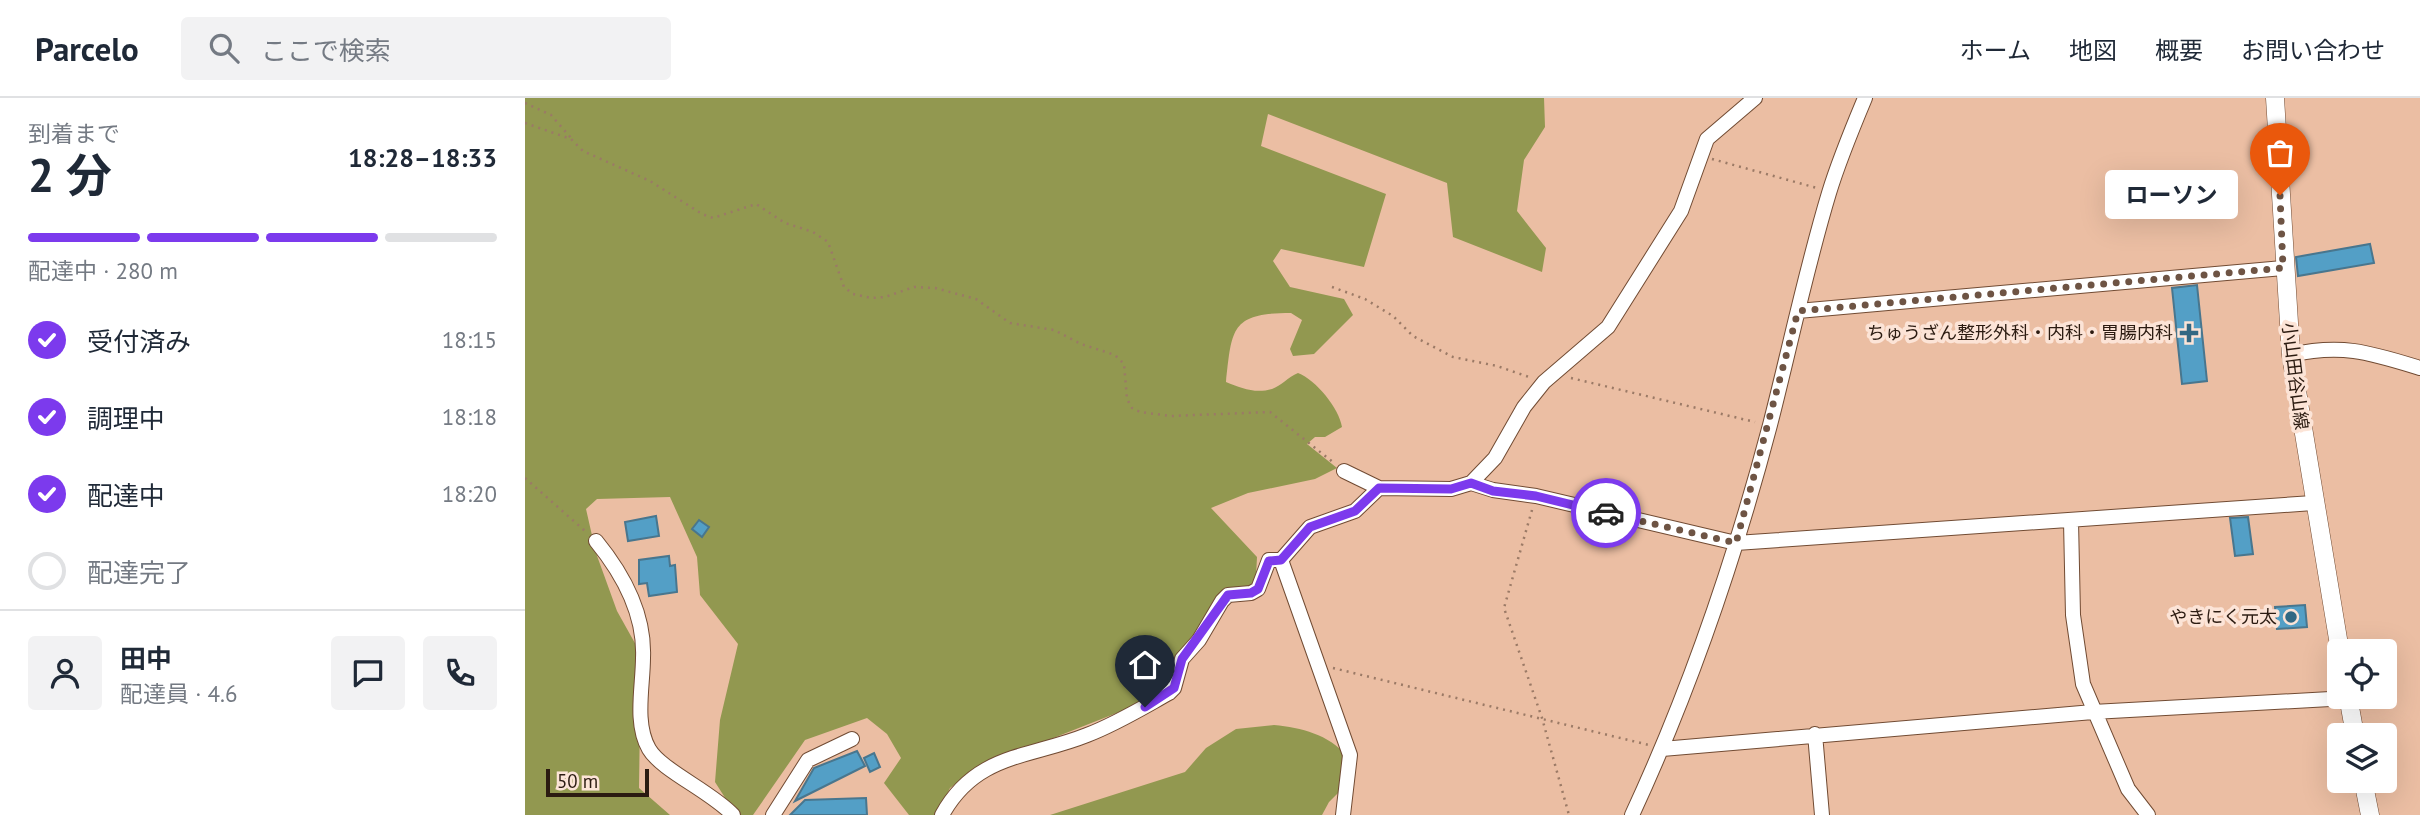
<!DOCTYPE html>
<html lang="ja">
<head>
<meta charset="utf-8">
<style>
  :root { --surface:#fff; --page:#f2f2f3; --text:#1f2937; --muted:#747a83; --line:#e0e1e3; --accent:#7c3aed }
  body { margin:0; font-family:"PT Sans","Noto Sans JP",sans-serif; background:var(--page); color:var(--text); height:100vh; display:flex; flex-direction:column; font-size:26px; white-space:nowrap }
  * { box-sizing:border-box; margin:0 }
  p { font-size:23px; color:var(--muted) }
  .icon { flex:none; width:38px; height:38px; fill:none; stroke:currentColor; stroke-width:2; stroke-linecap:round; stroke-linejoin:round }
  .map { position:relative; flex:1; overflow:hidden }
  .side { display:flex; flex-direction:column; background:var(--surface); width:525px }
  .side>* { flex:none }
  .tools { position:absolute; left:1802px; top:541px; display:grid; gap:14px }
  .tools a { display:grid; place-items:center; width:70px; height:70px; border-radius:7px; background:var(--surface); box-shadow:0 7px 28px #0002; font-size:35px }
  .scale { position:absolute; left:21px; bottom:18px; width:103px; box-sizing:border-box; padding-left:7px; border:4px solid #2b1b11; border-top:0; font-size:19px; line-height:24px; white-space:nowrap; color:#2b1b11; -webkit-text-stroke:5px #fce4d7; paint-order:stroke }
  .pin { position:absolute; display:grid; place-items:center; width:60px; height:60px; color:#fff; margin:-72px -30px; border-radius:50% 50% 50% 0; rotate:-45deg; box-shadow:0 0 7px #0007 }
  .pin .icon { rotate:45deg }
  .courier { position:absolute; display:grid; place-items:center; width:70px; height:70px; margin:-35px; border:5px solid #7c3aed; border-radius:50%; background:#fff; color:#222; box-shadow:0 2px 9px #0007 }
  .bubble { position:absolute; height:49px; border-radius:7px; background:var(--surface); box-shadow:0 7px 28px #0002; font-size:23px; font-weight:700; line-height:49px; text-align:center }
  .head em { font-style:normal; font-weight:700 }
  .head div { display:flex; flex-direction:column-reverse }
  .head { display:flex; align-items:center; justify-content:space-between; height:119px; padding:0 28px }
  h1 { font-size:46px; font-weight:700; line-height:52px }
  .bar { display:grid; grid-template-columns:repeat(4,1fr); gap:10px 7px; align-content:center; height:84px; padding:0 28px }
  .bar i { height:9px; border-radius:5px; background:var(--line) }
  .bar .active { background:var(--accent) }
  .bar p { grid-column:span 4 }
  .line { display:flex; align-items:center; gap:18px; padding:0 28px; border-top:2px solid var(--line) }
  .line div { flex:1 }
  .round { display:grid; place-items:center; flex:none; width:74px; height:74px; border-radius:7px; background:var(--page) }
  ol { padding:0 28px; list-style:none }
  li { display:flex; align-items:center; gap:21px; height:77px }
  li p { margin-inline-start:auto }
  li .icon { padding:7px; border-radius:50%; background:var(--accent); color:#fff; stroke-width:4 }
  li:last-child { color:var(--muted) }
  li i { width:38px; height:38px; border:4px solid var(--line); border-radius:50% }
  header { display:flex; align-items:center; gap:42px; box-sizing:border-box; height:98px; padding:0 35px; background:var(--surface); border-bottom:2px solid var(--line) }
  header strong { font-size:33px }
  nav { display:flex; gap:38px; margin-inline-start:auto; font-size:24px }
  .search { width:490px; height:63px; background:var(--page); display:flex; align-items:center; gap:18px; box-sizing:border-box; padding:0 24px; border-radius:7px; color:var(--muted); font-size:26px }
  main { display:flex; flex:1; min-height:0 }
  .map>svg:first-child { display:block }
  .forest { fill:#929850 }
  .building { fill:#539fc6; stroke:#48768e; stroke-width:2 }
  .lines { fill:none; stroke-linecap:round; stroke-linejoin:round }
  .minor-casing { stroke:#714b33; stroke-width:16 }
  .major-casing { stroke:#714b33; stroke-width:19 }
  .path { stroke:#9b7a66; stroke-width:2.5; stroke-dasharray:2 5; stroke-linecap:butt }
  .minor { stroke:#fff; stroke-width:14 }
  .major { stroke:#fff; stroke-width:18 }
  .done { stroke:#6e5444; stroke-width:7; stroke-dasharray:0 12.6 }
  .route { stroke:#7c3aed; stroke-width:9 }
  .poi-dot { fill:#326883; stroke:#fce4d7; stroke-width:2.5 }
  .labels { text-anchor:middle; stroke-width:7; stroke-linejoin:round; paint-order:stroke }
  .poi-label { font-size:18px; fill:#2b1b11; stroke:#fce4d7; text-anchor:end }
  .street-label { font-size:18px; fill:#2b1b11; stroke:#fce4d7 }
</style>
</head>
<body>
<header>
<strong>Parcelo</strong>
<div class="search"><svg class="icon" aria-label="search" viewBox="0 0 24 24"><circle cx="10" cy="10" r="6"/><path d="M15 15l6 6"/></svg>ここで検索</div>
<nav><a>ホーム</a><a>地図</a><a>概要</a><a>お問い合わせ</a></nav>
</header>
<main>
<section class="side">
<div class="head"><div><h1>2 分</h1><p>到着まで</p></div><em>18:28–18:33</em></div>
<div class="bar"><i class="active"></i><i class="active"></i><i class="active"></i><i></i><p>配達中 · 280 m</p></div>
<ol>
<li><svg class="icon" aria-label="check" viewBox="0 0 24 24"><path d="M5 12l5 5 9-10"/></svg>受付済み<p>18:15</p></li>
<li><svg class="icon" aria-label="check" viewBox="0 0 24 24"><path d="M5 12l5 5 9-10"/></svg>調理中<p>18:18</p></li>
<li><svg class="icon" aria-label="check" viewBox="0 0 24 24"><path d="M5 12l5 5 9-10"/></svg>配達中<p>18:20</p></li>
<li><i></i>配達完了</li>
</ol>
<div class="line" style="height:126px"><a class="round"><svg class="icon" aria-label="person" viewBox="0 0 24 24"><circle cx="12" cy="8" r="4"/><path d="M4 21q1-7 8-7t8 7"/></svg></a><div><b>田中</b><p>配達員 · 4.6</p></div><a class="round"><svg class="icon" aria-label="chat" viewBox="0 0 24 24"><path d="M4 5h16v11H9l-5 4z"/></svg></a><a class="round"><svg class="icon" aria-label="phone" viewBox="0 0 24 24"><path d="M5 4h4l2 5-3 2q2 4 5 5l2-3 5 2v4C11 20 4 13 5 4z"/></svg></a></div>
</section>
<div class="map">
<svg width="1895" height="717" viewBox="0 0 1895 717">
  <rect width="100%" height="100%" fill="#ebbea3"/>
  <path class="forest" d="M 0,0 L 1019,0 L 1020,29 L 999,62 L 992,113 L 1021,150 L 1017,174 L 928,139 L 922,85 L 743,16 L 736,48 L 861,96 L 839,169 L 756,151 L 748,163 L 765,189 L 819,201 L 828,217 L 789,256 L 768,258 L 765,251 L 777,222 L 766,215 C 706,215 707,230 701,284 C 716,290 730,296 747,291 C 756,288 763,279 773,275 C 791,282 814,310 817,329 L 800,339 L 790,339 L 782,346 L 812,370 L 790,381 L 723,395 L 686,410 L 732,459 L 731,479 L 725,489 L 708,490 L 640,592 L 612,607 L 450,671 L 425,690 L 412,717 L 384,717 L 359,685 L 376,660 L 362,636 L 342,620 L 280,642 L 228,717 L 211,717 L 190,684 L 195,622 L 213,546 L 175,497 L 172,459 L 145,399 L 72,401 L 61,411 L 71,455 L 92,513 L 116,556 L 114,690 L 145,717 L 0,717 Z
    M 749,627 C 777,630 803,636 822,658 L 815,693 L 804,704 L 797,717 L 525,717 L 660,674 L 681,650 L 711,631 Z"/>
  <path class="building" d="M 1845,146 L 1849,165 L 1773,178 L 1771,159 Z
    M 1672,187 L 1682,283 L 1657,286 L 1647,190 Z
    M 131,418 L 134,438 L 103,443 L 100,424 Z
    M 1723,419 L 1728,456 L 1710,458 L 1705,420 Z
    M 174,422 L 184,429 L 177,439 L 167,431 Z
    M 144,458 L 145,468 L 150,467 L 152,494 L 124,498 L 122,485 L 114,486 L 114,462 Z
    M 1780,507 L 1782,529 L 1752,531 L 1750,509 Z
    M 332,653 L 340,668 L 270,703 L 289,670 Z
    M 349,655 L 355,669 L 345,674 L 339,660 Z
    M 341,700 L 342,717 L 265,717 L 280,702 Z"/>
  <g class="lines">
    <g class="minor-casing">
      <path id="minor" d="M 1273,213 L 1758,170
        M 1766,257 C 1817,245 1846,255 1895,270
        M 819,373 L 854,390 L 926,391 L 946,385 L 970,360 L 999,309 L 1019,284 L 1083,229 L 1156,113 L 1182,41 L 1230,0
        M 946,385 L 968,392 L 1011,398 L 1211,445 L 1788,405
        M 1546,423 L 1548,517 L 1558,586 L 1603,691 L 1623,717
        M 71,443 C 98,476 120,516 118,560 C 118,588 109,625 124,651 C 136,672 187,694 208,717
        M 1290,636 L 1297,717
        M 1137,651 L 1568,614 L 1823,600
        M 248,717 L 283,662 L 327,641
        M 417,717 C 451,655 505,660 562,637 C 591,626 617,610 644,595 L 649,590 L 657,561 L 674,542 L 697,503 L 703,497 L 726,495 L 733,491 L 744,462 L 756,462
        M 818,717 L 825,657 L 756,462 L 785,429 L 830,413 L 854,390
        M 1107,717 C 1165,592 1210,460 1245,327 C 1265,249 1281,171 1304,95 C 1314,62 1327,31 1340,0"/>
    </g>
    <g class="major-casing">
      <path id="major" d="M 1750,0 L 1766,257 L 1815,553
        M 1823,598 L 1830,637
        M 1838,682 L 1845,717"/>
    </g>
    <path class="path" d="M 0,5 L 26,17 L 46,40
      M 0,25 L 46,41 L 58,53 L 125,83 L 177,116 L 188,120 L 231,106 L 260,125 L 288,134 L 303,144 L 319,189 L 328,196 L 346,200 L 360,199 L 389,189 L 410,190 L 451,201 L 485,225 L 529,232 L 556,246 L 590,257 L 599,266 L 602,301 L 607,310 L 615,314 L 646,318 L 745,314 L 809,365
      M 1187,61 L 1292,90
      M 807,189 L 840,201 L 868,218 L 888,238 L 928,259 L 972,268 L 1004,279
      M 1046,280 L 1230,324
      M 0,380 L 60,433
      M 1007,412 L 979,510 L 1017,620 L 1044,717
      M 808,570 L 1124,647"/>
    <use href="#minor" class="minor"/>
    <use href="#major" class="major"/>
  </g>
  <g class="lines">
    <path class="done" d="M 1081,415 L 1211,445 L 1273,213 L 1758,170 L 1755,97"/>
    <path class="route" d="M 620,609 L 649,590 L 657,561 L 703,497 L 726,495 L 733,491 L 744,463 L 756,462 L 785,429 L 830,413 L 854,390 L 926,391 L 946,385 L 968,393 L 1011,398 L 1081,415"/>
  </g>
  <g class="poi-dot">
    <path d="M1660.5 224.5h7v7h7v7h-7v7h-7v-7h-7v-7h7z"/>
    <circle cx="1766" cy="519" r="7"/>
  </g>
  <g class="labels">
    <g class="poi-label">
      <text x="1648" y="241">ちゅうざん整形外科・内科・胃腸内科</text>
      <text x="1752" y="525">やきにく元太</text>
    </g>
    <g class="street-label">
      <text transform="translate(1770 278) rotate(83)" y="6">小山田谷山線</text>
    </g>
  </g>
</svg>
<div class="tools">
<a><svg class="icon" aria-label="locate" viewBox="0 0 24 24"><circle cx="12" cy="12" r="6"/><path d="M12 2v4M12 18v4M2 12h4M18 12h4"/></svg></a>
<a><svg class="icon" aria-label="layers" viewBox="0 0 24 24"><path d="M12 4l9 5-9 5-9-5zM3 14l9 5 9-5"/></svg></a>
</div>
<div class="scale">50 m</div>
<div class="pin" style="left:1755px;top:97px;background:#ea580c"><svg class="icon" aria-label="bag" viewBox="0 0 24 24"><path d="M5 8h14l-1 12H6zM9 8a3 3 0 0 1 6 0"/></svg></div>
<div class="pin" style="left:620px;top:609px;background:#1f2937"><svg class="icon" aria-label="home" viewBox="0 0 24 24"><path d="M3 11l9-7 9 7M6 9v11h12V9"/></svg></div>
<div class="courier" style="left:1081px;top:415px"><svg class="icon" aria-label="car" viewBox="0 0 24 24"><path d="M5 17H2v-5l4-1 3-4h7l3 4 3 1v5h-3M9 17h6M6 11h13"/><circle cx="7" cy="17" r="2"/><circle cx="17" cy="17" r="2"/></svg></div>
<div class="bubble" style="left:1580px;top:72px;width:133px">ローソン</div>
</div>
</main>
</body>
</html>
